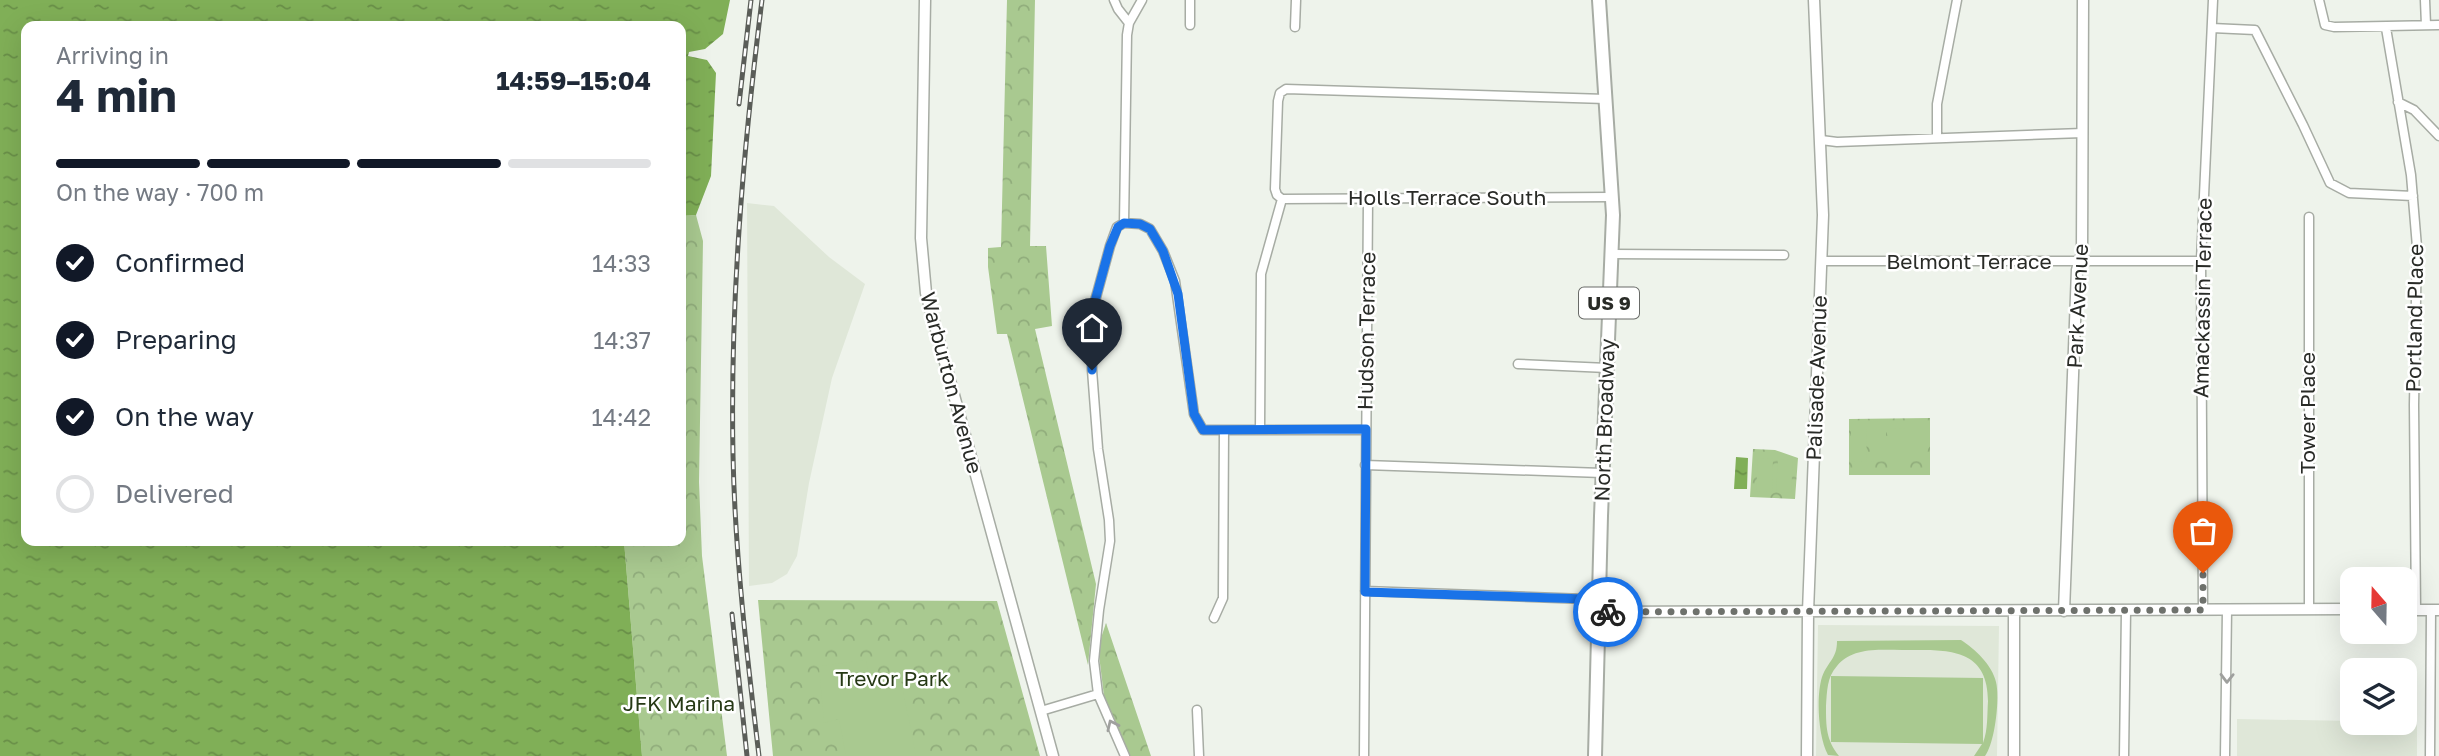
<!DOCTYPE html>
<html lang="en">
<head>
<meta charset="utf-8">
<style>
  :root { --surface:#fff; --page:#f6f6f7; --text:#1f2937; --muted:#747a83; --line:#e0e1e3; --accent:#111827 }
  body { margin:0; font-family:"Golos Text",sans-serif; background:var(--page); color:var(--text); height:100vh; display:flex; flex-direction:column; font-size:26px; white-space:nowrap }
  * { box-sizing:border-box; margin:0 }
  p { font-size:23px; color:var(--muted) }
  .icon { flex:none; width:38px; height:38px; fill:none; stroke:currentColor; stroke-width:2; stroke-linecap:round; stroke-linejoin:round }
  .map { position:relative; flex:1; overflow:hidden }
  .drawer { position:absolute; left:21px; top:21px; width:665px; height:525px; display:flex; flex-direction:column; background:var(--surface); border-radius:14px; box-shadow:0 7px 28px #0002 }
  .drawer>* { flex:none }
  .needle { width:46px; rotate:340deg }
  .controls { position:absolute; left:2340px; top:567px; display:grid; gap:14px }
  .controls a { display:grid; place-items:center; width:77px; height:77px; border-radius:14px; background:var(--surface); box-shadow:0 7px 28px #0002; font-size:35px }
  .pin { position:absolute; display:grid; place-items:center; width:60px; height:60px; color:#fff; margin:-72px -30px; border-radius:50% 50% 50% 0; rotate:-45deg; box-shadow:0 0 7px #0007 }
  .pin .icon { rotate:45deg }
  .courier { position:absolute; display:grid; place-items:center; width:70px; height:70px; margin:-35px; border:5px solid #1a73e8; border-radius:50%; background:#fff; color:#222; box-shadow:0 2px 9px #0007 }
  .overview em { font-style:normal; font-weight:700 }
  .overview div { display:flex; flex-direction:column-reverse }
  .overview { display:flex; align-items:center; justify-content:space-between; height:119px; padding:0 35px }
  h1 { font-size:46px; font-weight:700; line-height:52px }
  .bar { display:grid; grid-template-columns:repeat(4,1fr); gap:10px 7px; align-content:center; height:84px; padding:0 35px }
  .bar i { height:9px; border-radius:5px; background:var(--line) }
  .bar .selected { background:var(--accent) }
  .bar p { grid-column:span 4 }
  ol { padding:0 35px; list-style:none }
  li { display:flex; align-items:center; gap:21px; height:77px }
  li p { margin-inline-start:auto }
  li .icon { padding:7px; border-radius:50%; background:var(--accent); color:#fff; stroke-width:4 }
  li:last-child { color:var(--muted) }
  li i { width:38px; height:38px; border:4px solid var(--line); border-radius:50% }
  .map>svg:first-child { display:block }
  .built { fill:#dfe7d8 }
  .park { fill:url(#park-crowns) }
  .pitch { fill:#a9c990 }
  .water { fill:url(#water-ripples) }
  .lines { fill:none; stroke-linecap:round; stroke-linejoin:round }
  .minor-casing { stroke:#a7aca4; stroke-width:11 }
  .tertiary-casing { stroke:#a7aca4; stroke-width:13 }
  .primary-casing { stroke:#a7aca4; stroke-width:16 }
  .minor { stroke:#fff; stroke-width:8 }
  .tertiary { stroke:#fff; stroke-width:10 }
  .primary { stroke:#fff; stroke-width:12 }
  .rail-casing { stroke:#5a5d58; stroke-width:5 }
  .rail { stroke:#fff; stroke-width:2.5; stroke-dasharray:8; stroke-linecap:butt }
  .oneway { stroke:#9fa09e }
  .done { stroke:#6e716c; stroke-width:7; stroke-dasharray:0 12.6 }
  .route { stroke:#1a73e8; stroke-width:9 }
  .labels { text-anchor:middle; stroke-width:5; stroke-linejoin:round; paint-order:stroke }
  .shield { fill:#fff; stroke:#696b68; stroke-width:2 }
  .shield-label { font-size:19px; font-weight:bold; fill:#292b27 }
  .street-label { font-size:21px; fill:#292b27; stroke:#fff }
  .park-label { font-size:21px; fill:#263915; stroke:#fff }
</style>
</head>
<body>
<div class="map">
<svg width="2439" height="756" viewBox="0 0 2439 756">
  <defs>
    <pattern id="park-crowns" width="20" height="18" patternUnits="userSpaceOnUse" patternTransform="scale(1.75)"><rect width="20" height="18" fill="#a9c990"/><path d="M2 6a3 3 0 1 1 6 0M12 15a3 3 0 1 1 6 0" fill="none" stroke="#91ad7c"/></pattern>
    <pattern id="water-ripples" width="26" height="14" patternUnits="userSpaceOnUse" patternTransform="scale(1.75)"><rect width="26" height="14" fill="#80af57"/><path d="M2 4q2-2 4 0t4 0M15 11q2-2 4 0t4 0" fill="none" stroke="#698f48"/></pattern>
  </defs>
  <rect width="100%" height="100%" fill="#eef3eb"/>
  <path class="built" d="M 747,203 L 774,206 L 829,257 L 865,284 L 832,378 L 809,483 L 797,556 L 787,574 L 772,583 L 749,586 Z
    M 1818,625 L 1999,626 L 1997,756 L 1816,756 Z
    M 2237,719 L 2352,721 L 2352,723 L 2417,721 L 2417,756 L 2237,756 Z"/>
  <path class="park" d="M 1007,0 L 1035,0 L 1030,246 L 1046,246 L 1052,326 L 1035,329 L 1096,584 L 1088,665 L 1007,334 L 997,334 L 988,267 L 988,248 L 1001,247 Z
    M 696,215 L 703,241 L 699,482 L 702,556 L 727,756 L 642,756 L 624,541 L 681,541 L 681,216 Z
    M 1930,418 L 1930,475 L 1849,475 L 1849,419 Z
    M 1753,449 L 1775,450 L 1798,458 L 1795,499 L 1750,497 Z
    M 758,600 L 997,601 L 1040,756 L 773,756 Z
    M 1106,623 L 1151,756 L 1130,756 L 1104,696 L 1098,647 Z"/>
  <path class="pitch" d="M 1905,428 L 1905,461 L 1890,461 L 1890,429 Z
    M 1909,428 L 1925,428 L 1925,461 L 1909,461 Z
    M 1851,429 L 1866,429 L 1867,461 L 1851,462 Z
    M 1870,429 L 1886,429 L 1886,461 L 1870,462 Z
    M 1758,458 L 1773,459 L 1772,492 L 1756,491 Z
    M 1778,459 L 1793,460 L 1791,493 L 1776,492 Z
    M 1961,640 C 1975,649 1992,665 1996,682 C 2000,698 1995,743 1985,756 L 1974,756 L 1982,744 L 1831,742 L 1831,676 L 1983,678 L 1983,743 C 1988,729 1987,716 1988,701 C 1988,645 1943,650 1902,650 C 1879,650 1853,647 1837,666 C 1827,677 1827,691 1826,706 C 1826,726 1826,740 1839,756 L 1828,755 C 1818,737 1816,696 1822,677 C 1828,661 1837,659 1837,641 Z
    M 866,660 L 870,681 L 900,675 L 916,756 L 846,756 L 839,719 L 824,723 L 819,666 Z"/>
  <path class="water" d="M 0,0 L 730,0 L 723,34 L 705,49 L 689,52 L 688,56 L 707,60 L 716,73 L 711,176 L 696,215 L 681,216 L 681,26 L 26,26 L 26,541 L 624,541 L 642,756 L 0,756 Z
    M 1736,457 L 1748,458 L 1747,489 L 1734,489 Z"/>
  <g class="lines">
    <g class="minor-casing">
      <path id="minor" d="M 1114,0 L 1118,9 L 1129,23
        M 2319,0 L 2325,25 L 2334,27 L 2439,25
        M 2425,0 L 2426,25
        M 1190,25 L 1190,0
        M 1295,27 L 1296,0
        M 2212,28 L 2255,30 L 2303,125 L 2330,183 L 2349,193 L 2413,196
        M 2386,28 L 2411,175 L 2417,247 L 2414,405 L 2416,610
        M 2398,102 L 2414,110 L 2439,136
        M 1937,138 L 1937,104 L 1957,0
        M 1821,140 L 1837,142 L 2083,133
        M 1282,199 L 1277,195 L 1275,189 L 1278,101 L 1280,93 L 1286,89 L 1606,99
        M 1282,199 L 1612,197
        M 2309,217 L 2309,609
        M 1124,223 L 1127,35 L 1129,23 L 1142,0
        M 1611,254 L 1784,255
        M 1822,261 L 2201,261
        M 1518,364 L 1607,368
        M 1260,429 L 1261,274 L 1282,199
        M 1365,465 L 1602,473
        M 1365,591 L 1586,599 L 1598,606
        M 2203,610 L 2201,261 L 2213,0
        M 1214,618 L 1223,598 L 1224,430
        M 1197,710 L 1199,756
        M 1041,711 L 1098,694
        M 1125,756 L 1098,694 L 1094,661 L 1099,610 L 1110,541 L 1109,520 L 1098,449 L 1092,370 L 1092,312 L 1110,246 L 1117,227 L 1124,223 L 1140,224 L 1150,229 L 1163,251 L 1175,281 L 1194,414 L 1203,430 L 1366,430
        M 1364,756 L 1368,199
        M 2124,756 L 2126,611
        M 2225,756 L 2227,610
        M 2430,756 L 2431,610"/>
    </g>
    <g class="tertiary-casing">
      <path id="tertiary" d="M 925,0 L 921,238 L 926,293 L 1053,756
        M 1598,606 L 1608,612 L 2352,609
        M 2404,610 L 2439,610
        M 2064,611 L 2077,270 L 2082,253 L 2083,0
        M 1807,756 L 1808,612 L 1823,215 L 1814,0
        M 2014,756 L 2014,612"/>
    </g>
    <g class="primary-casing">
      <path id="primary" d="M 1595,756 L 1601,516 L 1613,215 L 1599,0"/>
    </g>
    <use href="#minor" class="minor"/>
    <use href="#tertiary" class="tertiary"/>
    <use href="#primary" class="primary"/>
    <g class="rail-casing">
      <path id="rail" d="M 739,104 L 751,0
        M 732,614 L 747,756
        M 759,756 C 747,656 735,556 733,455 C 730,302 743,151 762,0"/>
    </g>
    <use href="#rail" class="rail"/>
  </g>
  <defs><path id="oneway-chevron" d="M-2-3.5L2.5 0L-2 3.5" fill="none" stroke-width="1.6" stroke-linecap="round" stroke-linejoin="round" transform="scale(1.75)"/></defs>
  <g class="oneway">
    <use href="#oneway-chevron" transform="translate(2227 678) rotate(91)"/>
    <use href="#oneway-chevron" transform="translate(1112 725) rotate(-115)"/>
  </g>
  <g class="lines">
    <path class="done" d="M 1608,612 L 2203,610 L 2203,573"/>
    <path class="route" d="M 1092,370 L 1092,312 L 1110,246 L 1118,227 L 1124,223 L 1140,224 L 1150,229 L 1163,251 L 1178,294 L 1194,414 L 1203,430 L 1366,429 L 1365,592 L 1586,599 L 1608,612"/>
  </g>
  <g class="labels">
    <rect class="shield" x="1579" y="287.5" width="60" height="31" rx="5"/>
    <g class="shield-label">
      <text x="1609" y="310">US 9</text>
    </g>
    <g class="street-label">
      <text x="1447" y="205">Holls Terrace South</text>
      <text x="1969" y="269">Belmont Terrace</text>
      <text transform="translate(2203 298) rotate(-89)" y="7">Amackassin Terrace</text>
      <text transform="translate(2078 306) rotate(-87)" y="7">Park Avenue</text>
      <text transform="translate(2415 318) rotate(-89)" y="7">Portland Place</text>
      <text transform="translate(1367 331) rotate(-89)" y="7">Hudson Terrace</text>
      <text transform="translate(1817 378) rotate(-88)" y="7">Palisade Avenue</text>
      <text transform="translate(951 383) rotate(75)" y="7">Warburton Avenue</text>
      <text transform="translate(2308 413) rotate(-90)" y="7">Tower Place</text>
      <text transform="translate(1605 420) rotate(-88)" y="7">North Broadway</text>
    </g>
    <g class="park-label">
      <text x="892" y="686">Trevor Park</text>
      <text x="679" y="711">JFK Marina</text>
    </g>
  </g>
</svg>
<div class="controls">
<a><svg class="needle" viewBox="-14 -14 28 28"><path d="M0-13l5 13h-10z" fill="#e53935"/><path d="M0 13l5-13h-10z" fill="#747a83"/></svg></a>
<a><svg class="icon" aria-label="layers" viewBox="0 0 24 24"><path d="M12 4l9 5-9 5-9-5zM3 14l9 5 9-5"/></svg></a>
</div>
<div class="pin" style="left:2203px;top:573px;background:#ea580c"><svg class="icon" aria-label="bag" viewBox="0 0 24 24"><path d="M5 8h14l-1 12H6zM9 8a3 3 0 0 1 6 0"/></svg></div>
<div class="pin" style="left:1092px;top:370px;background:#1f2937"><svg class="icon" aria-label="home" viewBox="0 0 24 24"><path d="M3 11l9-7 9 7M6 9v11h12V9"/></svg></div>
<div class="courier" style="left:1608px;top:612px"><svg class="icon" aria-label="bike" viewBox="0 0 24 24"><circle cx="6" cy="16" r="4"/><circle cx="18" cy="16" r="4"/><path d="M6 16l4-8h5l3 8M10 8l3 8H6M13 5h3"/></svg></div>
<section class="drawer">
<div class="overview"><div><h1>4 min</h1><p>Arriving in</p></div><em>14:59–15:04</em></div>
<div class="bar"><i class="selected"></i><i class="selected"></i><i class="selected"></i><i></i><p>On the way · 700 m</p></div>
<ol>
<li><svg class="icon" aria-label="check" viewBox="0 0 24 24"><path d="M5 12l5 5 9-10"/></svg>Confirmed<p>14:33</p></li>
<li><svg class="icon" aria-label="check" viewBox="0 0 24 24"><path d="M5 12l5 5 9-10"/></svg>Preparing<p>14:37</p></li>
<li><svg class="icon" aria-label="check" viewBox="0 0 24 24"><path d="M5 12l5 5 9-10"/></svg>On the way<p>14:42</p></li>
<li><i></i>Delivered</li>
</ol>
</section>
</div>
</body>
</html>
